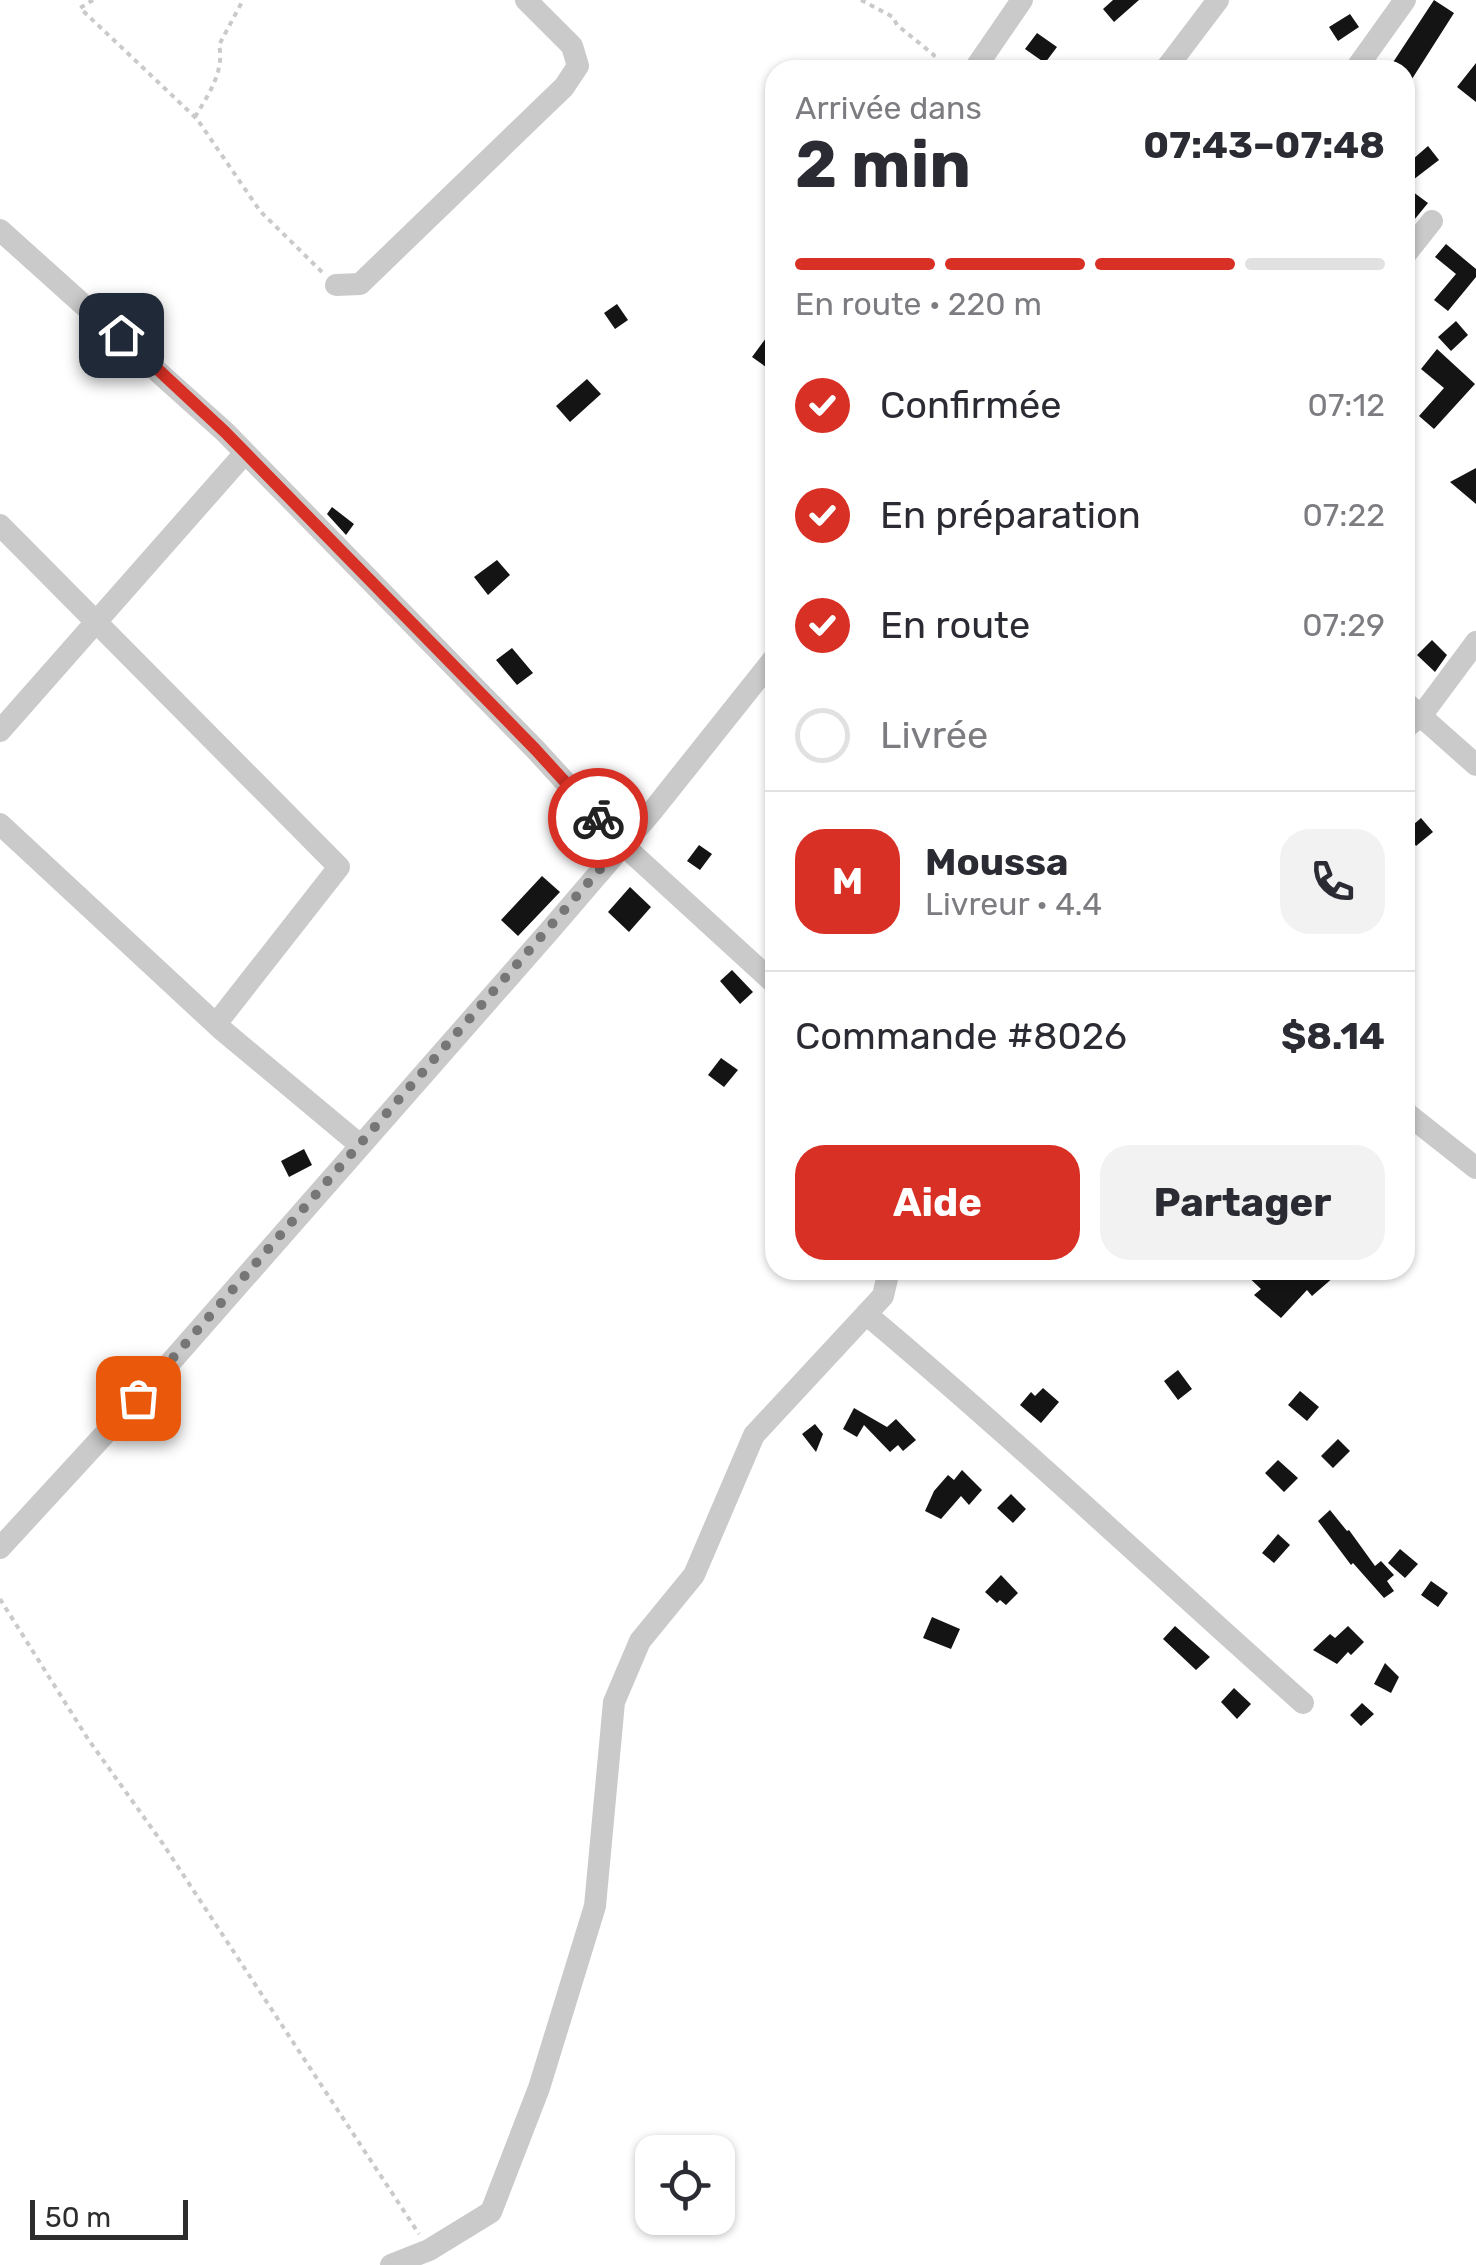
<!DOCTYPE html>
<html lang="fr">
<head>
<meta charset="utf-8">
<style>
  :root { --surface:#fff; --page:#f2f2f3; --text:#2b2b33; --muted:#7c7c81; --line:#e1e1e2; --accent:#d93025 }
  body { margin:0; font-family:Rubik,sans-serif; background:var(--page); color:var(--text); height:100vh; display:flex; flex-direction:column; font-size:38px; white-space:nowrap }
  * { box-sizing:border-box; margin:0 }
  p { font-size:32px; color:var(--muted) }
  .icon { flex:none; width:55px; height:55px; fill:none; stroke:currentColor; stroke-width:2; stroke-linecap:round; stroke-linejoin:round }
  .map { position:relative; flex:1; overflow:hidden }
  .details { position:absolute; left:765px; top:60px; width:650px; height:1220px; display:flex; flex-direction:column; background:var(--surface); border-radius:30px; box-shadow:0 2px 8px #0004 }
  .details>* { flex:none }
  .tools { position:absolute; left:635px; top:2135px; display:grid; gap:20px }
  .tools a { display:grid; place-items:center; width:100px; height:100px; border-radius:20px; background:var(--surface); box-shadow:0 2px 8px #0004; font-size:50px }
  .scale { position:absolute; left:30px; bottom:25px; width:158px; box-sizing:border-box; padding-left:10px; border:5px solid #2d2d2d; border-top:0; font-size:28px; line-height:35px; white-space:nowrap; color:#2d2d2d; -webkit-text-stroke:8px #fff; paint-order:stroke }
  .pin { position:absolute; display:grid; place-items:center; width:85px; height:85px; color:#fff; margin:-42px; border-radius:20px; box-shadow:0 5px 15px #0006 }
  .courier { position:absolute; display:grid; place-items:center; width:100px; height:100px; margin:-50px; border:8px solid #d93025; border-radius:50%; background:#fff; color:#222; box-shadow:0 2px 12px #0007 }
  .summary em { font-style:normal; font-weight:700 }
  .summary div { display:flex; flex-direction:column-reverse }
  .summary { display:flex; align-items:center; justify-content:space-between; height:170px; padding:0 30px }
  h1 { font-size:65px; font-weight:700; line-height:75px }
  .bar { display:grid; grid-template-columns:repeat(4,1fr); gap:15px 10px; align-content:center; height:120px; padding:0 30px }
  .bar i { height:12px; border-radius:8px; background:var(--line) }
  .bar .active { background:var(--accent) }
  .bar p { grid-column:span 4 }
  .line { display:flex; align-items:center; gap:25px; padding:0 30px; border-top:2px solid var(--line) }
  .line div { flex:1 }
  .round { display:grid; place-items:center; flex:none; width:105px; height:105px; border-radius:30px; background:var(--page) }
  ol { padding:0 30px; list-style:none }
  li { display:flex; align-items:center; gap:30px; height:110px }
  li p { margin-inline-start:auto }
  li .icon { padding:10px; border-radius:50%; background:var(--accent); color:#fff; stroke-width:4 }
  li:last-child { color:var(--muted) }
  li i { width:55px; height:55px; border:5px solid var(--line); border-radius:50% }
  .button { display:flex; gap:20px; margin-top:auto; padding:20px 30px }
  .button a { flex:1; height:115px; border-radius:30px; background:var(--accent); color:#fff; font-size:40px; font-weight:700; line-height:115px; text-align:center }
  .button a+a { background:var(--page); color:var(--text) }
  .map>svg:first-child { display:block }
  .building { fill:#141414 }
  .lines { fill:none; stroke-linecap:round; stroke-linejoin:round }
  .path { stroke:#cacaca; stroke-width:4; stroke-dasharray:5 5; stroke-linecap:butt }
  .street { stroke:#cacaca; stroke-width:22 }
  .done { stroke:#767676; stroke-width:10; stroke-dasharray:0 18 }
  .route { stroke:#d93025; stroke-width:12 }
</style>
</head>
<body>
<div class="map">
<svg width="1476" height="2265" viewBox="0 0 1476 2265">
  <rect width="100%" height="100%" fill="#fff"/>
  <path class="building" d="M 1113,0 L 1139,0 L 1114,22 L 1103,9 Z
    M 1434,0 L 1454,13 L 1405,90 L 1405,70 L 1388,70 Z
    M 1350,14 L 1359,27 L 1338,41 L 1329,27 Z
    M 1037,33 L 1057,47 L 1045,63 L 1025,49 Z
    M 1476,63 L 1476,102 L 1457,87 Z
    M 1428,146 L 1439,160 L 1405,186 L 1405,166 Z
    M 1405,186 L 1428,203 L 1405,231 Z
    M 1446,244 L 1476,269 L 1476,277 L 1448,311 L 1434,300 L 1456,274 L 1435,257 Z
    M 617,304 L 628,320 L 615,329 L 604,313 Z
    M 1456,321 L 1468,335 L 1451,351 L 1438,337 Z
    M 775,326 L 775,356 L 766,367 L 752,357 Z
    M 1437,349 L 1475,384 L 1434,429 L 1419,416 L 1444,388 L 1421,369 Z
    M 587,379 L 601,394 L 570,422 L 556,406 Z
    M 1476,468 L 1476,504 L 1450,482 Z
    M 332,507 L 354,524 L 346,535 L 327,514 Z
    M 497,560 L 510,575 L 488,595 L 474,577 Z
    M 1432,640 L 1447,655 L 1435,672 L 1417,655 Z
    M 512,648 L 533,673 L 517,685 L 496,660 Z
    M 1421,818 L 1433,832 L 1416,846 L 1405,832 Z
    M 699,845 L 712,854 L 700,870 L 687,861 Z
    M 542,876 L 560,892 L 518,936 L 501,920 Z
    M 630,887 L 651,907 L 629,932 L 608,912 Z
    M 732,970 L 753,992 L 740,1004 L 720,981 Z
    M 721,1058 L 738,1070 L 724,1087 L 708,1075 Z
    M 304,1149 L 312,1165 L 289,1177 L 281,1161 Z
    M 1241,1270 L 1342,1270 L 1312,1296 L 1307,1290 L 1281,1318 L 1254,1295 L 1261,1289 Z
    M 1178,1370 L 1192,1389 L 1178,1400 L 1164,1381 Z
    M 1043,1388 L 1059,1402 L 1041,1423 L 1020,1405 L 1031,1392 L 1035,1396 Z
    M 1300,1391 L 1319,1407 L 1307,1421 L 1288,1405 Z
    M 854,1408 L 887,1427 L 896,1419 L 916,1440 L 903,1451 L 898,1445 L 890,1452 L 864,1425 L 857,1437 L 843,1429 Z
    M 815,1424 L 823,1434 L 816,1452 L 802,1434 Z
    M 1338,1439 L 1350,1451 L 1333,1468 L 1321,1456 Z
    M 1278,1460 L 1298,1478 L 1284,1492 L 1265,1473 Z
    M 962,1470 L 982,1490 L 969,1505 L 961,1496 L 941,1519 L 925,1511 L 934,1491 L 948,1475 L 954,1480 Z
    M 1011,1494 L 1026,1509 L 1013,1523 L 997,1508 Z
    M 1330,1510 L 1347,1531 L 1349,1530 L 1375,1566 L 1381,1561 L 1394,1575 L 1387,1581 L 1394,1591 L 1384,1598 L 1353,1563 L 1351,1565 L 1318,1521 Z
    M 1278,1534 L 1290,1545 L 1274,1563 L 1262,1553 Z
    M 1400,1549 L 1418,1564 L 1405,1578 L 1388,1563 Z
    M 1001,1575 L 1018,1593 L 1006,1605 L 1000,1600 L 997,1603 L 985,1592 Z
    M 1431,1581 L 1448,1593 L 1438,1607 L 1421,1595 Z
    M 932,1617 L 960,1629 L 951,1649 L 923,1638 Z
    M 1175,1626 L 1210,1657 L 1196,1670 L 1163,1639 Z
    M 1348,1626 L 1364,1642 L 1351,1655 L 1348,1652 L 1337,1664 L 1313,1650 L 1330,1634 L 1335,1638 Z
    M 1385,1663 L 1399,1677 L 1391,1693 L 1374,1684 Z
    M 1234,1688 L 1251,1704 L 1237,1719 L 1221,1702 Z
    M 1362,1703 L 1374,1714 L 1361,1726 L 1350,1715 Z"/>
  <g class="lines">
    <path class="path" d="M 93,0 L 80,8 L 197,119 L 260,211 L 322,272
      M 861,0 L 893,17 L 897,25 L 934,55 L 927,65 L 930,70
      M 195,117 C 208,95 225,71 219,45 L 243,0
      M 0,1599 L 88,1739 L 163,1844 L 419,2234"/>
    <path class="street" d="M 974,70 L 1022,0
      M 1165,70 L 1218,0
      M 1355,70 L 1405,0
      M 0,230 L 225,432 L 535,749 L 622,844 L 775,984
      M 1405,255 L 1432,221
      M 336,285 L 360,284 L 564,87 L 578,66 L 572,46 L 526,0
      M 0,525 L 339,867 L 216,1024
      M 1405,702 L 1476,765
      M 1405,728 L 1421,716 L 1476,642
      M 0,731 L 245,453
      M 0,824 L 221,1029 L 360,1145
      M 1405,1112 L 1476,1168
      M 866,1314 C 1015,1439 1157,1573 1303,1703
      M 0,1548 L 162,1372 L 551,929 L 654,809 L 775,657
      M 391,2265 L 429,2250 L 491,2212 L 539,2088 L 595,1906 L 614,1702 L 640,1641 L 694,1575 L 754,1435 L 883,1296 L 889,1270"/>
  </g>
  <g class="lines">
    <path class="done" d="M 138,1398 L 622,844 L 598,818"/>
    <path class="route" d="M 121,335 L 225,432 L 535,749 L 598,818"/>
  </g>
</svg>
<div class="tools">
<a><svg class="icon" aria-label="locate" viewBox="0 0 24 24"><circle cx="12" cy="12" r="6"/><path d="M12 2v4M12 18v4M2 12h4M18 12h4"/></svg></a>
</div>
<div class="scale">50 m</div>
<div class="pin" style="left:138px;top:1398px;background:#ea580c"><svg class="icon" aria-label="bag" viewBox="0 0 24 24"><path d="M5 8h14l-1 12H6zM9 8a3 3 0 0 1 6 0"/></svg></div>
<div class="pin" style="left:121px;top:335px;background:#1f2937"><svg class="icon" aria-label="home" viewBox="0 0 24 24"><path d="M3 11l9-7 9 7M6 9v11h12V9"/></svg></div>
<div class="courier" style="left:598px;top:818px"><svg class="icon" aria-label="bike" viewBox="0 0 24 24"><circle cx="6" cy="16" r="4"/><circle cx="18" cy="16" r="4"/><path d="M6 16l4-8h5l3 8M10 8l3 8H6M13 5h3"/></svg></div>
<section class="details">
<div class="summary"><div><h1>2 min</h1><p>Arrivée dans</p></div><em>07:43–07:48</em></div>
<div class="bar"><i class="active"></i><i class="active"></i><i class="active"></i><i></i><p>En route · 220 m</p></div>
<ol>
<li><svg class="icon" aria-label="check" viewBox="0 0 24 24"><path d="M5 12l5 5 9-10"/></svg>Confirmée<p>07:12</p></li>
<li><svg class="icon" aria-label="check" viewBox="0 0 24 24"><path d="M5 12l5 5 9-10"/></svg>En préparation<p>07:22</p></li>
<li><svg class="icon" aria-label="check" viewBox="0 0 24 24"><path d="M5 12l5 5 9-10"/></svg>En route<p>07:29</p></li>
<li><i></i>Livrée</li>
</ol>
<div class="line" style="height:180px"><b class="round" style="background:var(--accent);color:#fff">M</b><div><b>Moussa</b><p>Livreur · 4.4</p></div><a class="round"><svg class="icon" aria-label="phone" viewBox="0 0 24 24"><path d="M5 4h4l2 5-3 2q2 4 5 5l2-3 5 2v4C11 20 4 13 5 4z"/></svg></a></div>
<div class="line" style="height:130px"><div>Commande #8026</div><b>$8.14</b></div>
<div class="button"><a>Aide</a><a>Partager</a></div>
</section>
</div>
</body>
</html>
